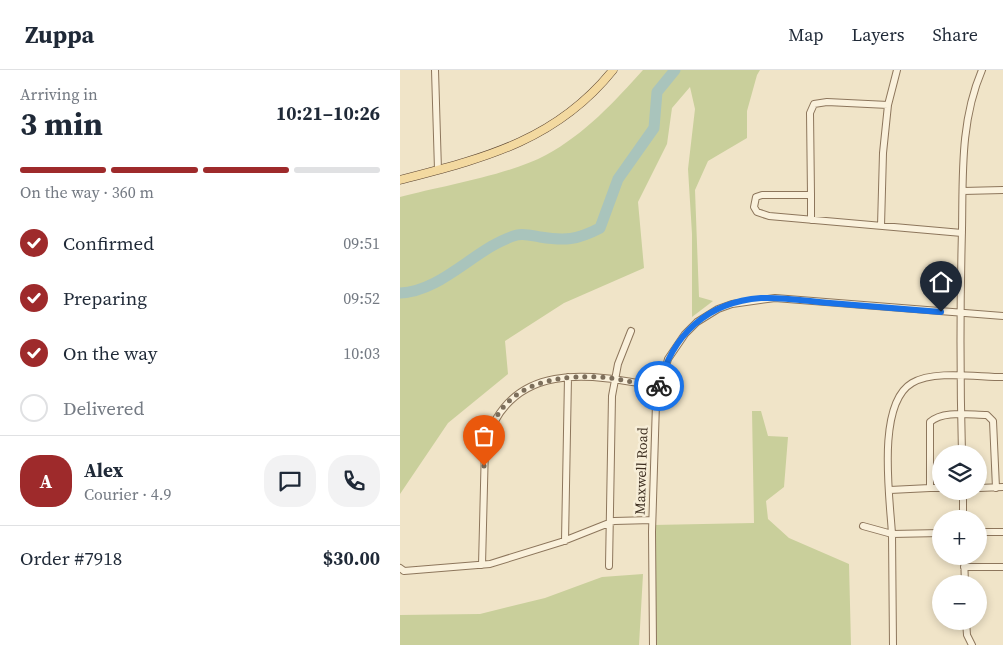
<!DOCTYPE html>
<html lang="en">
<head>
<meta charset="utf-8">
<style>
  :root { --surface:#fff; --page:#f2f2f3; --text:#1f2937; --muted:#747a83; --line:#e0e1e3; --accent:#9e2a2b }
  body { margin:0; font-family:"Source Serif 4",serif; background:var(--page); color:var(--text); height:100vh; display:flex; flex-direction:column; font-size:19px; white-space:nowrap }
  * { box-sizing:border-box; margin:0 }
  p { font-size:16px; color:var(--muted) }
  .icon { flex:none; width:28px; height:28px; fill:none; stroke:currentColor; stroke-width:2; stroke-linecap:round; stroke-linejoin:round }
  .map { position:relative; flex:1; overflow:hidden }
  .side { display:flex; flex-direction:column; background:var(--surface); width:400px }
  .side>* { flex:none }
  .fabs { position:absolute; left:532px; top:375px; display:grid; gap:10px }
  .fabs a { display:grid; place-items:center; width:55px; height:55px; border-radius:50%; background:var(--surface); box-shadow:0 2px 8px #0003; font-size:25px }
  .pin { position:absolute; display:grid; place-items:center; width:42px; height:42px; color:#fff; margin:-51px -21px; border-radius:50% 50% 50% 0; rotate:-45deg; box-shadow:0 0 5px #0007 }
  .pin .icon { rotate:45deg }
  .courier { position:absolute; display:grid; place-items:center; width:50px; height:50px; margin:-25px; border:4px solid #1a73e8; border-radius:50%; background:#fff; color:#222; box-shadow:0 1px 6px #0007 }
  .overview em { font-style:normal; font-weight:700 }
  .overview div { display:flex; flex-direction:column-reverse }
  .overview { display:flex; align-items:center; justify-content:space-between; height:85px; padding:0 20px }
  h1 { font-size:32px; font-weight:700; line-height:38px }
  .bar { display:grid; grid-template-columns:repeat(4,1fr); gap:8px 5px; align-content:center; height:60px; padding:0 20px }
  .bar i { height:6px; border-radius:4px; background:var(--line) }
  .bar .on { background:var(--accent) }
  .bar p { grid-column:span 4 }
  .line { display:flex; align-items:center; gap:12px; padding:0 20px; border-top:1px solid var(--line) }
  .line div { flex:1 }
  .round { display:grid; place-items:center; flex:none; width:52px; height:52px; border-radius:20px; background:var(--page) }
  ol { padding:0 20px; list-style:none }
  li { display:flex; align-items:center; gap:15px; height:55px }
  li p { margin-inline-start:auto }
  li .icon { padding:5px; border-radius:50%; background:var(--accent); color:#fff; stroke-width:4 }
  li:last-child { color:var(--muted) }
  li i { width:28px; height:28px; border:2px solid var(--line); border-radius:50% }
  header { display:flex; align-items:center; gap:30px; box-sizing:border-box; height:70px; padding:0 25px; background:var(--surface); border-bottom:1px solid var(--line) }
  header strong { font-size:24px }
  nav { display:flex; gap:28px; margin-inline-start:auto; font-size:18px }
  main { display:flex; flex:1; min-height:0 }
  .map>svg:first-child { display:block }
  .green { fill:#c9cf9b }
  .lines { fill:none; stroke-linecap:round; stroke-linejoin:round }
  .river { stroke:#a9c4bc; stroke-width:11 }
  .minor-casing { stroke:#8d765c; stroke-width:8 }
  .major-casing { stroke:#5b4430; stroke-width:9 }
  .minor { stroke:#faf1dc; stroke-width:6 }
  .major { stroke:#f3d9a0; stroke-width:8 }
  .done { stroke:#7c6e5b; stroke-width:5; stroke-dasharray:0 9 }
  .route { stroke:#1a73e8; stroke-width:6 }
  .labels { text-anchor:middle; stroke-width:5; stroke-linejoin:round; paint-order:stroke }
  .street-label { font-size:14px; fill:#3d2e20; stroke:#f7eed8 }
</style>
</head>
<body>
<header>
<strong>Zuppa</strong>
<nav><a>Map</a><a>Layers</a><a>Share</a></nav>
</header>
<main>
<section class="side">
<div class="overview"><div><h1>3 min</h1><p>Arriving in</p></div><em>10:21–10:26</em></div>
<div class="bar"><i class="on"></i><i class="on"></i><i class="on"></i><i></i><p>On the way · 360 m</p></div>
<ol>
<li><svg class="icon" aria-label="check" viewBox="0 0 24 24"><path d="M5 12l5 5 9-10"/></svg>Confirmed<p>09:51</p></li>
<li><svg class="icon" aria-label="check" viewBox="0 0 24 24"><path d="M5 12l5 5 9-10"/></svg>Preparing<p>09:52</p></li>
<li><svg class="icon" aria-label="check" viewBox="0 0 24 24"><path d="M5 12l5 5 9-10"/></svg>On the way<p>10:03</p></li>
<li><i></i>Delivered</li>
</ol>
<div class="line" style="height:90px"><b class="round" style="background:var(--accent);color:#fff">A</b><div><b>Alex</b><p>Courier · 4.9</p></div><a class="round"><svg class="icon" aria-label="chat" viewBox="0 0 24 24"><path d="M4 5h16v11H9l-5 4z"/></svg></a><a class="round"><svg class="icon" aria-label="phone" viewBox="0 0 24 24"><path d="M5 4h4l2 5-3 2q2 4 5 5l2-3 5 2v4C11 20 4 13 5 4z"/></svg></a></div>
<div class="line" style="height:65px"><div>Order #7918</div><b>$30.00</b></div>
</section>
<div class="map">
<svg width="603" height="575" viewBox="0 0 603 575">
  <rect width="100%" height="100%" fill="#f0e4c8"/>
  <path class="green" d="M 243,0 L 360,0 L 357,5 L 347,41 L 347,68 L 308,91 L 295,120 L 299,227 L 313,231 L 292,247 L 292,164 L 288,99 L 295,39 L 290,17 L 272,38 L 267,74 L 238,132 L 244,198 L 164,233 L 105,271 L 108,304 L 48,353 L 0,424 L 0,127 C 42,116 109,105 146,85 C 185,64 214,32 243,0 Z
    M 352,341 L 361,341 L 368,366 L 388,367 L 384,417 L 366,431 L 368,449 L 389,468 L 449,494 L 451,575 L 249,575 L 253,455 L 354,453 Z
    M 243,504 L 239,575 L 0,575 L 0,545 L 80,544 L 145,528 L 202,507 Z"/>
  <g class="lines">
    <path class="river" d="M 0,223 C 42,222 77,176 117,165 C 124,163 134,166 140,167 C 165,171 177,170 200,158 L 218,109 L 254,58 L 257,22 L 275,0"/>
    <g class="minor-casing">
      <path id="minor" d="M 35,0 L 38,100
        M 497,0 L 488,35 L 427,32 L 414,34 L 410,43 L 411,125 L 362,125 L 356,127 L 354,137 L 357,142 L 369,146 L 562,163
        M 563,121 L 603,120
        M 411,150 L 411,125
        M 481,156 L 483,83 L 488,35
        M 562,384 C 560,309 560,235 562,160 C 563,106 560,51 582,0
        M 541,418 L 530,418 L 530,352 C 543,340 570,345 587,345 L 593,351 L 596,418
        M 579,418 L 603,417
        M 490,420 L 530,418
        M 563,421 L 563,449
        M 463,456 L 492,464 L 493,575
        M 579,462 L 603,462
        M 541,463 L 492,464 C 490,429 476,334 512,313 C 534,300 577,307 603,307
        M 165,471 L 168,307
        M 564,486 L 565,514
        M 82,495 L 85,376 C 109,290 189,303 259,317
        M 209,496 L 212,326 L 218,294 L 231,261
        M 564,497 L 603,497
        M 0,498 L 4,501 L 90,494 L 161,472 L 214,451 L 252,450
        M 566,551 L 567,565 L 572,575
        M 253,575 L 252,462 L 256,333 L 268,289 L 285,264 L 297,252 L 318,239 L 332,234 L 375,228 L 603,246"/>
    </g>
    <g class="major-casing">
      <path id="major" d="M 0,110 C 84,88 156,71 213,0"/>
    </g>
    <use href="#minor" class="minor"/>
    <use href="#major" class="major"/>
  </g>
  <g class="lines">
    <path class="done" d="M 84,396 C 86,325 135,304 199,307 C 219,308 240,315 259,316"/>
    <path class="route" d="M 259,316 C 272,265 307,232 361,228 C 384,227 407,231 430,233 C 467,236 504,239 541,242"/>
  </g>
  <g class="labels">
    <g class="street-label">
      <text transform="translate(241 401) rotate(-88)" y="5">Maxwell Road</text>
    </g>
  </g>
</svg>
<div class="fabs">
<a><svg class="icon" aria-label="layers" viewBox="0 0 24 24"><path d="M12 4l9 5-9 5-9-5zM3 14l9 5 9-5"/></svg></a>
<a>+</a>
<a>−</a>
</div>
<div class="pin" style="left:84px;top:396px;background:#ea580c"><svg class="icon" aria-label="bag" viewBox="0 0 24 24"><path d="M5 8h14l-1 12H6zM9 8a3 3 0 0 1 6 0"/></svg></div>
<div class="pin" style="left:541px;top:242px;background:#1f2937"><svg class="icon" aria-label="home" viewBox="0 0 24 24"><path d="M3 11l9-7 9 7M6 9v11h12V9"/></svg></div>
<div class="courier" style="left:259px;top:316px"><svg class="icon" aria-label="bike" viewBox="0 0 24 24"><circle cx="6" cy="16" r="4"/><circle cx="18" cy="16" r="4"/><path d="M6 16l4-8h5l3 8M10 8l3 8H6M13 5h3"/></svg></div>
</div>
</main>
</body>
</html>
